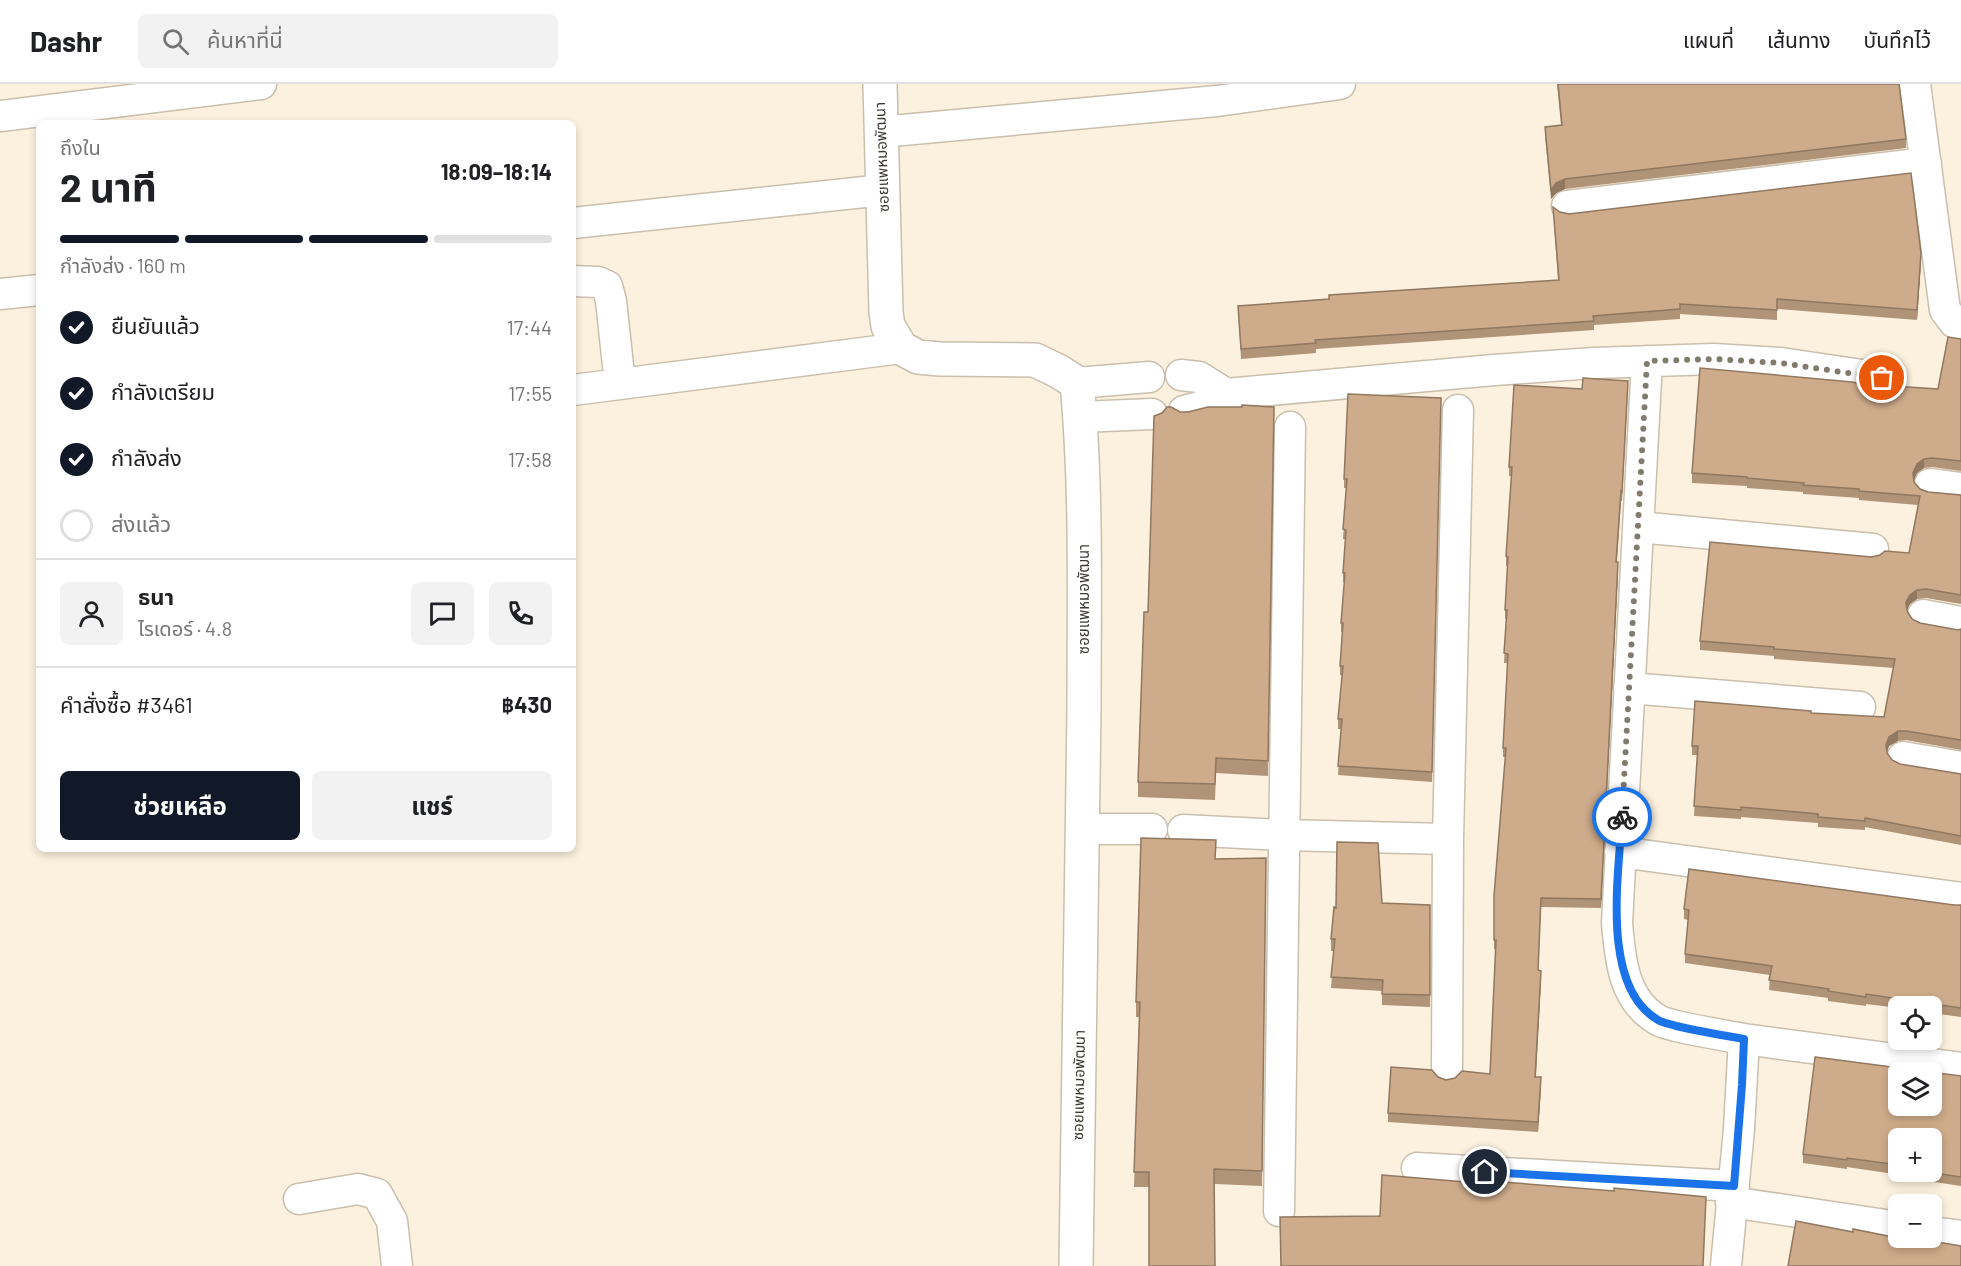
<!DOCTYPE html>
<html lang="th">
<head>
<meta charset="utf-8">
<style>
  :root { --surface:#fff; --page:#f2f2f2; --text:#202124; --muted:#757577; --line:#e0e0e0; --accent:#111827 }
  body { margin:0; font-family:Barlow,"Noto Sans Thai",sans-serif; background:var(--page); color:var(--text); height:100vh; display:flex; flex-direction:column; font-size:22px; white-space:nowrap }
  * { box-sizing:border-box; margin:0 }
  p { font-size:20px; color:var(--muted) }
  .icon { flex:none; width:33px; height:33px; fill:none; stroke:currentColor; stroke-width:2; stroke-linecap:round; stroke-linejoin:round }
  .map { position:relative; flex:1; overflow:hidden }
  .details { position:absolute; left:36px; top:36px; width:540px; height:732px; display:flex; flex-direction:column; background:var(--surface); border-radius:9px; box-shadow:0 3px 9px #0003 }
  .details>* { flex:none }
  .fabs { position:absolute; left:1888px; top:912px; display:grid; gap:12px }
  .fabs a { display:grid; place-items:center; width:54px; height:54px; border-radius:9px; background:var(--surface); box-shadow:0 3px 9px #0003; font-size:30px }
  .pin { position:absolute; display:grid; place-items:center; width:51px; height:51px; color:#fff; margin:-26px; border:3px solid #fff; border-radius:50%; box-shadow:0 2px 6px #0007 }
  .courier { position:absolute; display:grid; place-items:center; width:60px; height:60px; margin:-30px; border:4px solid #1a73e8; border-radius:50%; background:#fff; color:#222; box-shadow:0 2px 8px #0007 }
  .head em { font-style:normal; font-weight:700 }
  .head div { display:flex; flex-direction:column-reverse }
  .head { display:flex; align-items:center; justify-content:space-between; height:102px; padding:0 24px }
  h1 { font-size:39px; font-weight:700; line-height:45px }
  .bar { display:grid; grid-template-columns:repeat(4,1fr); gap:9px 6px; align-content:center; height:72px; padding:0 24px }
  .bar i { height:8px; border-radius:4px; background:var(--line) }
  .bar .current { background:var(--accent) }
  .bar p { grid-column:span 4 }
  .line { display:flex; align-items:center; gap:15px; padding:0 24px; border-top:2px solid var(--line) }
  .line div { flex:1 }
  .round { display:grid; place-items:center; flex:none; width:63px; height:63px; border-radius:9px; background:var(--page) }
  ol { padding:0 24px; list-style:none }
  li { display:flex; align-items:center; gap:18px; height:66px }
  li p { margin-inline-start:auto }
  li .icon { padding:6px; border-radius:50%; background:var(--accent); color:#fff; stroke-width:4 }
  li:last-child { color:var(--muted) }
  li i { width:33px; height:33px; border:3px solid var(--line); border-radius:50% }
  .primary-button { display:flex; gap:12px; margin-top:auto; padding:12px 24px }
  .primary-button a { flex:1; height:69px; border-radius:9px; background:var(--accent); color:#fff; font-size:24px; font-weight:700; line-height:69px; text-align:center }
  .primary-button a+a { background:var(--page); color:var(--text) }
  header { display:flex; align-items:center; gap:36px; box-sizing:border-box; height:84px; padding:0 30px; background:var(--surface); border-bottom:2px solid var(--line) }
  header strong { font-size:28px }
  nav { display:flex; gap:33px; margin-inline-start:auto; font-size:21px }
  .search { width:420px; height:54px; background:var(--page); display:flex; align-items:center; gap:15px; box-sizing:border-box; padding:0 21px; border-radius:9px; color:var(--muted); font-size:22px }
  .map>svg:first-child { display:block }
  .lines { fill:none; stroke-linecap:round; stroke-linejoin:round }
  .street-casing { stroke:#c9bfac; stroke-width:33 }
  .secondary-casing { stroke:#c9bfac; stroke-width:36 }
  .street { stroke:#fff; stroke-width:30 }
  .secondary { stroke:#fff; stroke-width:33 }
  .wall { fill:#b19377; fill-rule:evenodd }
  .shaded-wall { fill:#907861 }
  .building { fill:#ceab8a; stroke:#907861; stroke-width:1.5; fill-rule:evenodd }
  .done { stroke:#807a6f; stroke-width:6; stroke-dasharray:0 10.8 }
  .route { stroke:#1a73e8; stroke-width:8 }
  .labels { text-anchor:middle; stroke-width:4.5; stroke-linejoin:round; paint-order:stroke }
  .street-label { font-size:15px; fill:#3e3a33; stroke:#fff }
</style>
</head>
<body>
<header>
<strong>Dashr</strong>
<div class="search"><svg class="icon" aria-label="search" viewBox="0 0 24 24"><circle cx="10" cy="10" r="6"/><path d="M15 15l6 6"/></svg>ค้นหาที่นี่</div>
<nav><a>แผนที่</a><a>เส้นทาง</a><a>บันทึกไว้</a></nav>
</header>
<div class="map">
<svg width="1961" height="1182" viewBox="0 0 1961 1182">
  <rect width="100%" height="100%" fill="#fcf1de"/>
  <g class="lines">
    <g class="street-casing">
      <path id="street" d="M 1915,0 L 1945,226 L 1954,238 L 1961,243
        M 0,32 L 261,0
        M 881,48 L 1217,17 L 1340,0
        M 1567,122 L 1926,79
        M 573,139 L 883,106
        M 573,197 L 598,198 L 607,202 L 611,217 L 620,300
        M 0,210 L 39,206
        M 1647,277 L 1617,839 C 1620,874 1623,916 1658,936 C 1663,939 1670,940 1676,942 C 1698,947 1721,951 1744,955 L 1739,1045 L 1726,1182
        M 1181,291 L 1199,293 L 1226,310
        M 1077,299 L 1149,293
        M 573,306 L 901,264
        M 1184,327 L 1203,322 L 1226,310 L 1494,286 L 1594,279 L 1714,275 L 1781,279 L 1882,294
        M 1080,333 L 1152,330
        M 1930,400 L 1961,404
        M 1638,443 L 1873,465
        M 1923,531 L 1961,538
        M 1629,604 L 1860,623
        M 1903,673 L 1961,683
        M 1083,745 L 1152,745
        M 1183,746 L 1283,751 L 1448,755
        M 1620,768 L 1961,814
        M 1744,955 L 1961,984
        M 1447,988 L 1448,755 L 1458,326
        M 1417,1084 L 1734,1102
        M 299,1115 L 358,1105 L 377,1110 L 392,1137 L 397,1182
        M 1731,1118 L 1899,1143
        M 1279,1127 L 1290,343
        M 1932,1148 L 1961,1152"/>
    </g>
    <g class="secondary-casing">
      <path id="secondary" d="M 880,0 L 886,228 L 888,242 L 901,264 L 918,273 L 940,275 L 1035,276 L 1058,287 L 1077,299 C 1087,407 1084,516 1084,625 C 1083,810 1079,996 1076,1182"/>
    </g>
    <use href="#street" class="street"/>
    <use href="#secondary" class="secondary"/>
  </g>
  <path class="wall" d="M 1557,0 L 1899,0 L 1906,55 L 1906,64 L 1565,105 L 1556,109 L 1551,115 L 1545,52 L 1545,43 L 1561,41 Z
    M 1553,123 L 1560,128 L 1921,178 L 1917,236 L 1777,225 L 1777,236 L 1680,230 L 1680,235 L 1594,241 L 1594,246 L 1316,265 L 1316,269 L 1241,275 L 1238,222 L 1329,215 L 1558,196 Z
    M 1961,255 L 1961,387 L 1932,383 L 1924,384 L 1917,389 L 1914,396 L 1914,398 L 1920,405 L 1928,408 L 1961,411 L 1961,520 L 1926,514 L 1917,515 L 1910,520 L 1907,526 L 1912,535 L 1920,539 L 1958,546 L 1961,545 L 1961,666 L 1906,656 L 1898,657 L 1889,662 L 1887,669 L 1892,676 L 1900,680 L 1961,690 L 1961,761 L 1865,743 L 1865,746 L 1818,743 L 1818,739 L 1741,733 L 1741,735 L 1694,732 L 1697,671 L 1692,671 L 1692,662 L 1811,629 L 1884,633 L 1894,584 L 1774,575 L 1774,572 L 1700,566 L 1700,557 L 1871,473 L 1909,469 L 1918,421 L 1859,416 L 1859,414 L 1803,410 L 1803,408 L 1747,404 L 1747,402 L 1692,399 L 1692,389 L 1862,300 L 1938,305 Z
    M 1582,305 L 1628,306 L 1622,417 L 1621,417 L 1617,478 L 1618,488 L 1601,824 L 1541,823 L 1538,886 L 1541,896 L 1536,993 L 1541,1003 L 1538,1048 L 1388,1038 L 1388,1029 L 1438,993 L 1446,996 L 1490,990 L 1496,865 L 1494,865 L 1494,812 L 1506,673 L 1503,673 L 1503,664 L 1508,579 L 1504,579 L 1506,535 L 1505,535 L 1505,526 L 1508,482 L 1506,482 L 1506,472 L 1512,392 L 1509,392 L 1509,383 Z
    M 1441,314 L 1432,698 L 1338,691 L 1341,645 L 1338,645 L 1338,635 L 1342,591 L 1340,591 L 1340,582 L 1343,548 L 1341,548 L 1341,539 L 1345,498 L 1343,498 L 1343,489 L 1346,455 L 1343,455 L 1346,404 L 1344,404 L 1344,395 Z
    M 1274,323 L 1268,692 L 1216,689 L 1215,716 L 1138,713 L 1138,698 L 1148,528 L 1180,328 Z
    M 1266,774 L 1262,1102 L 1215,1100 L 1149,1103 L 1134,1103 L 1139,933 L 1136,933 L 1136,918 L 1215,775 Z
    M 1382,819 L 1430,821 L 1430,923 L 1382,921 L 1382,907 L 1331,904 L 1334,867 L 1331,867 L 1331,855 L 1336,824 Z
    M 1961,821 L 1961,933 L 1932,929 L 1932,922 L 1899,922 L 1899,924 L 1866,920 L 1866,922 L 1828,917 L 1828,914 L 1769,906 L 1770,891 L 1685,879 L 1685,870 L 1688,836 L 1684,835 L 1684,825 Z
    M 1961,992 L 1961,1102 L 1921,1096 L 1921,1094 L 1847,1083 L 1847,1085 L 1803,1079 L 1803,1070 ZM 1899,1054 L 1932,1088 L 1899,1088 Z"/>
  <path class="shaded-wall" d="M 1565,95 L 1565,105 L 1556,109 L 1551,115 L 1551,106 L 1556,99 Z
    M 1921,169 L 1921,178 L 1917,236 L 1917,226 Z
    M 1924,375 L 1924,384 L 1917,389 L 1913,398 L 1913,389 L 1917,380 Z
    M 1618,478 L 1618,488 L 1601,824 L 1601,815 Z
    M 1917,506 L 1917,515 L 1910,520 L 1906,527 L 1906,518 L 1910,511 Z
    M 1898,647 L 1898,657 L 1889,662 L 1886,671 L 1886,661 L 1889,653 Z
    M 1541,887 L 1541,896 L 1535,1002 L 1535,993 Z
    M 1541,993 L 1541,1003 L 1538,1048 L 1538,1038 Z"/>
  <path class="building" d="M 1558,0 L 1899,0 L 1906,55 L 1565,95 L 1556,99 L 1551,106 L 1545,43 L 1562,41 Z
    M 1911,89 L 1921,169 L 1917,226 L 1777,215 L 1777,226 L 1680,220 L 1680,225 L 1593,232 L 1594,237 L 1315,256 L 1316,259 L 1241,265 L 1238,222 L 1329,215 L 1329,211 L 1559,196 L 1553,123 L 1560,128 L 1569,130 Z
    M 1948,253 L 1961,255 L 1961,377 L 1932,374 L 1924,375 L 1917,380 L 1913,389 L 1914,398 L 1920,405 L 1928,408 L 1961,411 L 1961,511 L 1926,505 L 1917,506 L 1910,511 L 1906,518 L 1907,527 L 1912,535 L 1920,539 L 1958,546 L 1961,545 L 1961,656 L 1906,647 L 1898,647 L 1889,653 L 1886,661 L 1887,669 L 1892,676 L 1900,680 L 1961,690 L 1961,752 L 1865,734 L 1865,737 L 1818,733 L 1818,730 L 1741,723 L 1741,726 L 1694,722 L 1698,662 L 1692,662 L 1695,617 L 1811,627 L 1811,629 L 1884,633 L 1895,575 L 1774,565 L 1774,563 L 1700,557 L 1710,458 L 1871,473 L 1880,471 L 1885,467 L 1909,469 L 1920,412 L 1859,407 L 1859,405 L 1803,401 L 1804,399 L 1747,394 L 1747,393 L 1692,389 L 1700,284 L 1852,298 L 1862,300 L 1938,305 Z
    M 1583,294 L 1628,297 L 1622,408 L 1621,407 L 1616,478 L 1618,478 L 1601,815 L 1541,814 L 1538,886 L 1541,887 L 1535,993 L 1541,993 L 1538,1038 L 1388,1029 L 1391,983 L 1432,986 L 1438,993 L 1446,996 L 1455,994 L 1462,987 L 1490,990 L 1496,856 L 1494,856 L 1494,812 L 1506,664 L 1503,664 L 1508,570 L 1504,569 L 1507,526 L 1505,526 L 1508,473 L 1506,472 L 1512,383 L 1509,383 L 1514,301 L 1582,305 Z
    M 1348,310 L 1441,314 L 1432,688 L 1338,682 L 1342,635 L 1338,635 L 1343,582 L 1340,582 L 1343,539 L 1341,539 L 1345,489 L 1343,489 L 1346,446 L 1343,445 L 1347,395 L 1344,395 Z
    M 1242,321 L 1274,323 L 1268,677 L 1216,674 L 1215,700 L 1138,698 L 1144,528 L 1148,528 L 1154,332 L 1162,329 L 1167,323 L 1171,323 L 1180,328 L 1188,328 L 1208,323 L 1242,323 Z
    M 1141,754 L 1216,756 L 1215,775 L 1266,774 L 1262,1087 L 1214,1085 L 1215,1182 L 1149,1182 L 1149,1088 L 1134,1088 L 1140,918 L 1136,918 Z
    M 1337,758 L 1378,759 L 1382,819 L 1430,821 L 1430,911 L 1382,910 L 1383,896 L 1331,893 L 1335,855 L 1331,855 L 1334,823 L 1336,824 Z
    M 1689,785 L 1954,821 L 1961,821 L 1961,924 L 1866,910 L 1866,913 L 1828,907 L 1829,905 L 1769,896 L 1772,882 L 1685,870 L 1689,826 L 1684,825 Z
    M 1815,973 L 1961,992 L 1961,1093 L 1928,1088 L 1932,1088 L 1932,1054 L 1899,1054 L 1899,1081 L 1847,1074 L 1847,1076 L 1803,1070 ZM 1899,988 L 1932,988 L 1932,1022 L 1899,1022 Z
    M 1382,1091 L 1502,1101 L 1503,1098 L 1614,1107 L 1614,1104 L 1706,1113 L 1703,1182 L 1281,1182 L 1280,1133 L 1380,1132 Z
    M 1796,1137 L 1853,1148 L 1853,1145 L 1908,1156 L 1908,1154 L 1914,1154 L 1961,1162 L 1961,1182 L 1788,1182 Z"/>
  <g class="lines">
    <path class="done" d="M 1622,733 L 1647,277 L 1714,275 L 1781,279 L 1882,294"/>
    <path class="route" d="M 1485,1088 L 1734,1102 L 1742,1001 L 1744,955 C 1721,951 1698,947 1676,942 C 1670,940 1663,939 1658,936 C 1600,903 1619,789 1622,733"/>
  </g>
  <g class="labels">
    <g class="street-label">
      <text transform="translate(882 73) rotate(-92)" y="5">ซอยแพหมอพัฒนา</text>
      <text transform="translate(1084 515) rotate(-90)" y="5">ซอยแพหมอพัฒนา</text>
      <text transform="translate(1079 1001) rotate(-89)" y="5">ซอยแพหมอพัฒนา</text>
    </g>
  </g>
</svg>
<div class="fabs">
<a><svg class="icon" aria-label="locate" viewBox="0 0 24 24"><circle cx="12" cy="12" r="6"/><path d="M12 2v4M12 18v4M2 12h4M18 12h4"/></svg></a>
<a><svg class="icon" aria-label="layers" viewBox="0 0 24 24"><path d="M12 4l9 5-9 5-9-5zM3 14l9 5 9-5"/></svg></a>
<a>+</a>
<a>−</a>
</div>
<div class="pin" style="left:1882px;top:294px;background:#ea580c"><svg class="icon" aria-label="bag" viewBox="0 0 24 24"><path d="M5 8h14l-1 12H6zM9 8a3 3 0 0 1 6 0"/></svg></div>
<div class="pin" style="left:1485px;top:1088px;background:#1f2937"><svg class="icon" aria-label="home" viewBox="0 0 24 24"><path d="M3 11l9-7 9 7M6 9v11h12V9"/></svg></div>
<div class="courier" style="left:1622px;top:733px"><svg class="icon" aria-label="bike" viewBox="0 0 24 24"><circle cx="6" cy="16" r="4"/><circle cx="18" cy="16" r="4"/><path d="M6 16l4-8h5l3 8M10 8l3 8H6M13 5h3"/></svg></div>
<section class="details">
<div class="head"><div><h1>2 นาที</h1><p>ถึงใน</p></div><em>18:09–18:14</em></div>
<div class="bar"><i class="current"></i><i class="current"></i><i class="current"></i><i></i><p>กำลังส่ง · 160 m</p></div>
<ol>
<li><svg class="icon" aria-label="check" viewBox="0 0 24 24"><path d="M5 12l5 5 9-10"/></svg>ยืนยันแล้ว<p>17:44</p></li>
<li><svg class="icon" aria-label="check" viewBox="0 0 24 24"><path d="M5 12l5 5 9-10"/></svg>กำลังเตรียม<p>17:55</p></li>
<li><svg class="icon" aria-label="check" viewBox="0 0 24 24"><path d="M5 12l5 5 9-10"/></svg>กำลังส่ง<p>17:58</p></li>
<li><i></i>ส่งแล้ว</li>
</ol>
<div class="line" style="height:108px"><a class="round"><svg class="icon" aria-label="person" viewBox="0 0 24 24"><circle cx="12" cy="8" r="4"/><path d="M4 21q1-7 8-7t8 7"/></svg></a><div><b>ธนา</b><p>ไรเดอร์ · 4.8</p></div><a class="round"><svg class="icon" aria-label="chat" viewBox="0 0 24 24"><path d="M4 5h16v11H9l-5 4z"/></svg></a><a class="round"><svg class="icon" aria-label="phone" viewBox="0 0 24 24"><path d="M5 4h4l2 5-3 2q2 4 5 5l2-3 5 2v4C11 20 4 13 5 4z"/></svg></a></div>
<div class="line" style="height:78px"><div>คำสั่งซื้อ #3461</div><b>฿430</b></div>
<div class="primary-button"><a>ช่วยเหลือ</a><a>แชร์</a></div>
</section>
</div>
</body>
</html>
